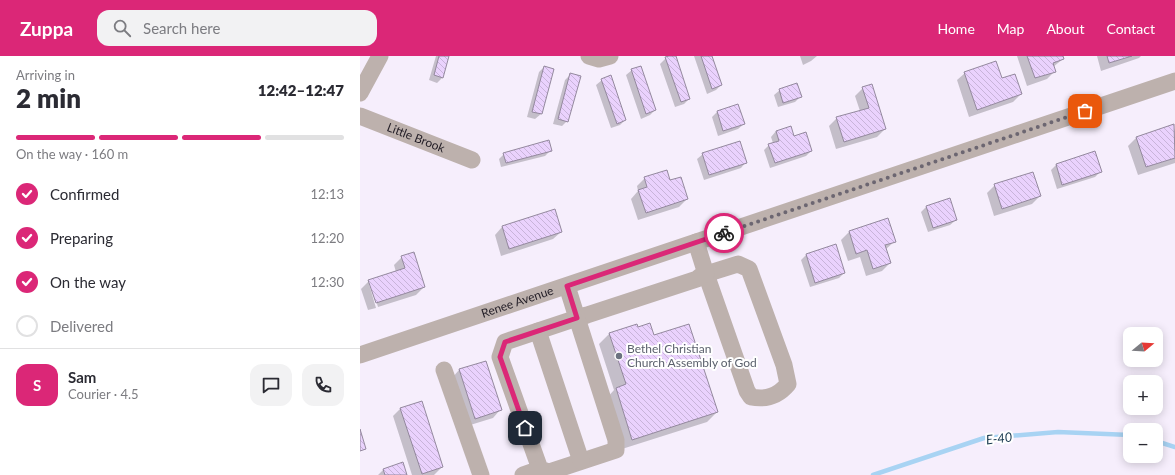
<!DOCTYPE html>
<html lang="en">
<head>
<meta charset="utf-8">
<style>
  :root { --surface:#fff; --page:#f2f2f3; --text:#2b2b33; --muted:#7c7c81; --line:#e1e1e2; --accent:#db2777 }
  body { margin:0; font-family:Lato,sans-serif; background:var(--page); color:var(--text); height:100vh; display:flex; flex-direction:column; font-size:15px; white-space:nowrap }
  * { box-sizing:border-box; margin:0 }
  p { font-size:13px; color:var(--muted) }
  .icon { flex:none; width:22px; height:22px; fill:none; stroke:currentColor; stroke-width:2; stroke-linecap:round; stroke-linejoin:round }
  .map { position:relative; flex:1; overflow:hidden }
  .panel { display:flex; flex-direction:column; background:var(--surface); width:360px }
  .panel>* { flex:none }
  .needle { width:26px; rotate:72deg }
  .buttons { position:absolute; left:763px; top:271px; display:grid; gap:8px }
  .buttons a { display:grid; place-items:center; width:40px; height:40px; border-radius:8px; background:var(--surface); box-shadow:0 2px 10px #0003; font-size:20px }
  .pin { position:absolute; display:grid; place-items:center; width:34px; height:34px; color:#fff; margin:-17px; border-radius:8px; box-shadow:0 2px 6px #0006 }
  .courier { position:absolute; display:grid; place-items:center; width:40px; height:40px; margin:-20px; border:3px solid #db2777; border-radius:50%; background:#fff; color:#222; box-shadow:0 1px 5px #0007 }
  .headline em { font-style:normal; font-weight:800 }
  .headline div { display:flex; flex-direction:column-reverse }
  .headline { display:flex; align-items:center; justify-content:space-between; height:68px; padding:0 16px }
  h1 { font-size:26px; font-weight:800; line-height:30px }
  .bar { display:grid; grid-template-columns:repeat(4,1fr); gap:6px 4px; align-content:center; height:48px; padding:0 16px }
  .bar i { height:5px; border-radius:3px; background:var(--line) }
  .bar .selected { background:var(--accent) }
  .bar p { grid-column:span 4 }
  .line { display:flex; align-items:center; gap:10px; padding:0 16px; border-top:1px solid var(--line) }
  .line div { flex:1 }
  .round { display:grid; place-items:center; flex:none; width:42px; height:42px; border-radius:12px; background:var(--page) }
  ol { padding:0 16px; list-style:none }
  li { display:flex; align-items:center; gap:12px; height:44px }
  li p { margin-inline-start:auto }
  li .icon { padding:4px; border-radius:50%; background:var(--accent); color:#fff; stroke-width:4 }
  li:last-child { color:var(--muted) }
  li i { width:22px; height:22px; border:2px solid var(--line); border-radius:50% }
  header { display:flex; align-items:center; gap:24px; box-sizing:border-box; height:56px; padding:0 20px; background:var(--accent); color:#fff }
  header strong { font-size:19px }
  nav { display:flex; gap:22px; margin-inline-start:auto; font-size:14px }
  .search { width:280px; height:36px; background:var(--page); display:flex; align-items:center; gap:10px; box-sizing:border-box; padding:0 14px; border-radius:12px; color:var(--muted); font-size:15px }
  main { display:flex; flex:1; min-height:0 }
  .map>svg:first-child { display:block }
  .shadow { fill:#0003 }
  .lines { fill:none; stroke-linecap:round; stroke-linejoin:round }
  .stream { stroke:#a8d3f3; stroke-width:4.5 }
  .building { fill:url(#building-back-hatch); stroke:#94899e }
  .minor { stroke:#bdb1ad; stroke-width:17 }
  .done { stroke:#6c6671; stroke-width:4; stroke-dasharray:0 7.2 }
  .route { stroke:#db2777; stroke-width:5 }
  .worship-dot { fill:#6b7280; stroke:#fff; stroke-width:1.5 }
  .labels { text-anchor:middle; stroke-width:4; stroke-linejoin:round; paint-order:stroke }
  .street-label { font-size:12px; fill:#221d26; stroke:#fff }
  .worship-label { font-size:12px; fill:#5b616d; stroke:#fff; text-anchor:start }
  .water-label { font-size:13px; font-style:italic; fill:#18384e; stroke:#fff }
</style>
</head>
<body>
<header>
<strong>Zuppa</strong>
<div class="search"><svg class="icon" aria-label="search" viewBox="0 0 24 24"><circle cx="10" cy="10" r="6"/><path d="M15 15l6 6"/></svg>Search here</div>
<nav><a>Home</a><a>Map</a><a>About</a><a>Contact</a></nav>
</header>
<main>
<section class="panel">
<div class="headline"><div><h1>2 min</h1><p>Arriving in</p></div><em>12:42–12:47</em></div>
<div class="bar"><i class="selected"></i><i class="selected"></i><i class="selected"></i><i></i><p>On the way · 160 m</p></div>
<ol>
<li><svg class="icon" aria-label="check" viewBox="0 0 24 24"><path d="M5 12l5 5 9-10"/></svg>Confirmed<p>12:13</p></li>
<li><svg class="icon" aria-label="check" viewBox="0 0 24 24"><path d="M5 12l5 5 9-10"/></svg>Preparing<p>12:20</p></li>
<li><svg class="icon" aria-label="check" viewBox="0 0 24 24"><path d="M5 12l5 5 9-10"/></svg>On the way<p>12:30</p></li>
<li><i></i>Delivered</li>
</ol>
<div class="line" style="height:72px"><b class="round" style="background:var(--accent);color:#fff">S</b><div><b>Sam</b><p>Courier · 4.5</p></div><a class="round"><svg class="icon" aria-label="chat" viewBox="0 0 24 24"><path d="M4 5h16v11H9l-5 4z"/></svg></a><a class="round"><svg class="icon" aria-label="phone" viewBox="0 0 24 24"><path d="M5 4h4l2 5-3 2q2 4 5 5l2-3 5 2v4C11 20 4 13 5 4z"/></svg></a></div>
</section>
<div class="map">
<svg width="815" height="419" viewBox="0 0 815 419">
  <defs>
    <pattern id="building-back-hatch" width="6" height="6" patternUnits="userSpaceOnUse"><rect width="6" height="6" fill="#ead2fd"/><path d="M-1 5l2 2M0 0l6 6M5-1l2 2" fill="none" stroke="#c8b4d9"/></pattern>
  </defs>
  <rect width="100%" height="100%" fill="#f6eefc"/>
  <path class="shadow" d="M 76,0 L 88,0 L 83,21 L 77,27 L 69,24 Z
    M 312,0 L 315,0 L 329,43 L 324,48 L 315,51 L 300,8 L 306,2 Z
    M 334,0 L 351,0 L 361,29 L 356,34 L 347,38 Z
    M 440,0 L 457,0 L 451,5 L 443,9 Z
    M 657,0 L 702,0 L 703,3 L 693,11 L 695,15 L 687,23 L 667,30 Z
    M 737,0 L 781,0 L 779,2 L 741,15 Z
    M 184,11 L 181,58 L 175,63 L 167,61 L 179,16 Z
    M 272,14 L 295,54 L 290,59 L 281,63 L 266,19 Z
    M 605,17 L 642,24 L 661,38 L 653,46 L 609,61 L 597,24 Z
    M 211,18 L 207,65 L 202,70 L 193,68 L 205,24 Z
    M 242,24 L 265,64 L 260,69 L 251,72 L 236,29 Z
    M 503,32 L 525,73 L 517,81 L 476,93 L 469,70 L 477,62 L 500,55 L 495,40 Z
    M 420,34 L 440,41 L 435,46 L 418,51 L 414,39 Z
    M 378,49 L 384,68 L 378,73 L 358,80 L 352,61 L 357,56 Z
    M 813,70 L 815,75 L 815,107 L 778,119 L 768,90 L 776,82 Z
    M 416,75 L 434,82 L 451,95 L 446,100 L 410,112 L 404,94 L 409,89 L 413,87 L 411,81 Z
    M 191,94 L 185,100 L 141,111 L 139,103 L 144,98 Z
    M 734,96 L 740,116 L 735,121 L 697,133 L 691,114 L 696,109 Z
    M 343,98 L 386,106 L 381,112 L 344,124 L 337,103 Z
    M 285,122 L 309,126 L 327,143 L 319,151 L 278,164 L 271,143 L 278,135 L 277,130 Z
    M 635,129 L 680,140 L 672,148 L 634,160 L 627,137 Z
    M 566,151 L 596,164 L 590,169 L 568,176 L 561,156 Z
    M 142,171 L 201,176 L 193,183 L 141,200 L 135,179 Z
    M 489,176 L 535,185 L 525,194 L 530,207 L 522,215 L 506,220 L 500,201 L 488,205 L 481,184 Z
    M 446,199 L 484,217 L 479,222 L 450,231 L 441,204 Z
    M 42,201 L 64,231 L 56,239 L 18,251 L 11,228 L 9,228 L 16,252 L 8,254 L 1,233 L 9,225 L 36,216 L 34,209 Z
    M 277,272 L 294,281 L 357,356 L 347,366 L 262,393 L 246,343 L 254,334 L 239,288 L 249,278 Z
    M 99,314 L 140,354 L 133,362 L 107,370 L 92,322 Z
    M 41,352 L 82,411 L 74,419 L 52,419 L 33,360 Z
    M 23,414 L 46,419 L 18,419 Z"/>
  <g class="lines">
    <path class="stream" d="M 796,385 L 815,391
      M 513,419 L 624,382 L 698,376 L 770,379"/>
  </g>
  <path class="building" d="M 79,0 L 89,0 L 83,22 L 74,19 Z
    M 309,0 L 316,0 L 330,43 L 321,46 L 305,1 Z
    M 341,0 L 352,0 L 362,29 L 352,33 Z
    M 667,0 L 703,0 L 704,3 L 693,7 L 696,16 L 675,22 Z
    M 747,0 L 772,0 L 749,7 Z
    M 636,5 L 642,22 L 655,18 L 662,38 L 617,54 L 604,16 Z
    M 184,10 L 194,13 L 182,58 L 172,56 Z
    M 281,10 L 296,54 L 286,58 L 271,13 Z
    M 210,17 L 221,20 L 208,66 L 198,63 Z
    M 251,19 L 266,64 L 257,68 L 241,23 Z
    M 437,27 L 442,41 L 423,47 L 419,33 Z
    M 512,28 L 526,73 L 484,86 L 476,61 L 509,52 L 502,31 Z
    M 378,48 L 385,68 L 363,75 L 357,55 Z
    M 814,68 L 815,102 L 786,111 L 776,81 Z
    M 431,70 L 434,80 L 446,76 L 452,95 L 415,107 L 408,88 L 419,85 L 416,75 Z
    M 189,84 L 192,95 L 146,107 L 143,97 Z
    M 380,85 L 387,107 L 349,119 L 342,97 Z
    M 735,95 L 742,116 L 702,129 L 696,108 Z
    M 307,114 L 310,124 L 321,121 L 328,143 L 286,157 L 278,134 L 287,131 L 284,121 Z
    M 673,116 L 681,140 L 642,153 L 634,128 Z
    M 590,142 L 597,164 L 573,172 L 566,150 Z
    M 195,153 L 202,176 L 149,193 L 142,170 Z
    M 528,162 L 536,186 L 525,189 L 531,207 L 513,213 L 507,194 L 496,198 L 489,175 Z
    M 476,188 L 485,217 L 455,227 L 446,198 Z
    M 54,196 L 65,231 L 16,247 L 8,224 L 45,212 L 41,200 Z
    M 290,267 L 294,279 L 329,268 L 358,356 L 272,384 L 256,332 L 266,328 L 249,277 L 277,268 L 278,271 Z
    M 126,305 L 142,354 L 115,363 L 99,313 Z
    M 62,345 L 83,411 L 62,418 L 40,352 Z
    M 0,373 L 6,393 L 0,395 Z
    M 43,406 L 47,419 L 25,419 L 23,413 Z"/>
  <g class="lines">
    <g class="minor">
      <path d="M 229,0 L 239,3 L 250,0"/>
      <path d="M 0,37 L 20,0"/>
      <path id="s1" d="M 0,60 L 112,104"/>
      <path d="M 378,208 L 389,213 L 424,309 L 428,328 C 418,340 407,344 391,341 L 387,335 L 346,218 Z"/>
      <path d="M 207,230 L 217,262 L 227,259 L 337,223 L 342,219 L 346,218 L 336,186"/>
      <path d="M 217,262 L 256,384 L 256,394 L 189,416 L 180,413 L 140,301 L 145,286 Z"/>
      <path d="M 178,275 L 221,405"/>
      <path id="s2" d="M 0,299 L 815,25"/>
      <path d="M 84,314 L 121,419"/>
      <path d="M 163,419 L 180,413"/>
    </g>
  </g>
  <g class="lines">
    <path class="done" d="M 364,177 L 725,55"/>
    <path class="route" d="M 165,372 L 140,301 L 145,286 L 217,262 L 207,230 L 364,177"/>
  </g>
  <circle class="worship-dot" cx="259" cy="300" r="4"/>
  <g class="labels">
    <g class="street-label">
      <text dy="4" stroke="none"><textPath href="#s1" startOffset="60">Little Brook</textPath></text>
      <text dy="4" stroke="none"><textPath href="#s2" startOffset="166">Renee Avenue</textPath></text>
    </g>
    <g class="worship-label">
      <text x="267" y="297">Bethel Christian<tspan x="267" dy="14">Church Assembly of God</tspan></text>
    </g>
    <g class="water-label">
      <text transform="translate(639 382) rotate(-7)" y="5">E-40</text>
    </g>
  </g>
</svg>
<div class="buttons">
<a><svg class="needle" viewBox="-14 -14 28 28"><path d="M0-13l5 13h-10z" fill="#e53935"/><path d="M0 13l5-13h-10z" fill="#7c7c81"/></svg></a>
<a>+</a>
<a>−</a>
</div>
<div class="pin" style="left:725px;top:55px;background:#ea580c"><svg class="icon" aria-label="bag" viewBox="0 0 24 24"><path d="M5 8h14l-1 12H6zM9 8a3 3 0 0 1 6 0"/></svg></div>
<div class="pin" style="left:165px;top:372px;background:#1f2937"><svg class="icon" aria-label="home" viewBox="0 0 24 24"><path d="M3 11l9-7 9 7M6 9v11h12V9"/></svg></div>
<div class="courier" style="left:364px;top:177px"><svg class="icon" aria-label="bike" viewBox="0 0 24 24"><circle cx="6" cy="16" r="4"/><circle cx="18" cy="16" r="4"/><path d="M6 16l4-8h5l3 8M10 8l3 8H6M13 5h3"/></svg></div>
</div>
</main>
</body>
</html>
